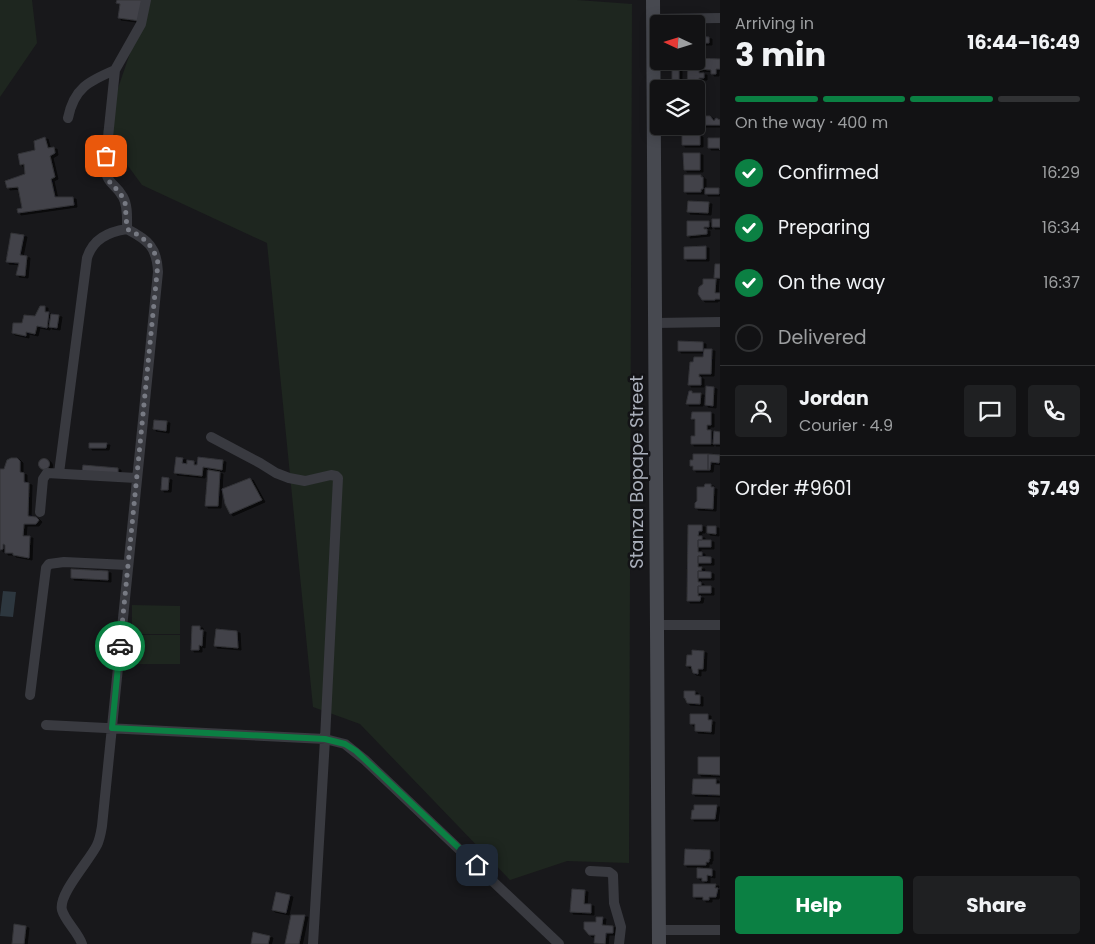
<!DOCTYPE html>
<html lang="en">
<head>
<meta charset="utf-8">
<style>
  :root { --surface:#121214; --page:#1f2022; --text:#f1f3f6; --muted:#9c9ea0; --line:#313234; --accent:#0b8043 }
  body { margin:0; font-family:Poppins,sans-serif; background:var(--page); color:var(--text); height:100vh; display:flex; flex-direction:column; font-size:19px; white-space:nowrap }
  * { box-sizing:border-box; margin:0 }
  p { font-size:16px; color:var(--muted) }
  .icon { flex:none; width:28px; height:28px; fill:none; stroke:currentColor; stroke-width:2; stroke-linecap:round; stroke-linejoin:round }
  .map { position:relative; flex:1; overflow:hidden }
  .panel { display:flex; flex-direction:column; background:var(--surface); width:375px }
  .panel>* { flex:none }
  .needle { width:32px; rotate:274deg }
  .fabs { position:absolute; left:650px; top:15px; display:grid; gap:10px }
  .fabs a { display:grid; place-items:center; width:55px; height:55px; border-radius:5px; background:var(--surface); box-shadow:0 2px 12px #0003,0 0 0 1px var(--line); font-size:25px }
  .pin { position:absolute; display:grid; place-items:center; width:42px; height:42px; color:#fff; margin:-21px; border-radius:10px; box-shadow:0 2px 8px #0006 }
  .courier { position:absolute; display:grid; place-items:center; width:50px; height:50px; margin:-25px; border:4px solid #0b8043; border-radius:50%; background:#fff; color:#222; box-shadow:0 1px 6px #0007 }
  .headline em { font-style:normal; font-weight:700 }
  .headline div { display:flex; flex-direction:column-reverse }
  .headline { display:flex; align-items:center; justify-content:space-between; height:85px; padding:0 15px }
  h1 { font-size:32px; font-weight:700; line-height:38px }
  .bar { display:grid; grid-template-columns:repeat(4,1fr); gap:8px 5px; align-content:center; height:60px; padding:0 15px }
  .bar i { height:6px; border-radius:4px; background:var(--line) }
  .bar .selected { background:var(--accent) }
  .bar p { grid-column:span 4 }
  .line { display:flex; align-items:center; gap:12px; padding:0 15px; border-top:1px solid var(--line) }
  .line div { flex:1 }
  .round { display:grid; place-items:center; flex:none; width:52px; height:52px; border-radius:5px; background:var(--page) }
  ol { padding:0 15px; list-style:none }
  li { display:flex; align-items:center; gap:15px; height:55px }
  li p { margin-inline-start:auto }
  li .icon { padding:5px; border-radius:50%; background:var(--accent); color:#fff; stroke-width:4 }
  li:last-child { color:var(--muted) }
  li i { width:28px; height:28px; border:2px solid var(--line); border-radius:50% }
  .action { display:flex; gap:10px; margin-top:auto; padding:10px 15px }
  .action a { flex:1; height:58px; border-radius:5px; background:var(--accent); color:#fff; font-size:20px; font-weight:700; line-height:58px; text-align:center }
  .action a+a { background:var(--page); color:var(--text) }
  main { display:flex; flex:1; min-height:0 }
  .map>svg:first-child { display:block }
  .green { fill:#1e261f }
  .water { fill:#2d373f }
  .building { fill:#424348; stroke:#323237; filter:url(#shadow) }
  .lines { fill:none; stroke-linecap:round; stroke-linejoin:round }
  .street { stroke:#393a40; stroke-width:10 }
  .secondary { stroke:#474950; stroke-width:14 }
  .done { stroke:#777a83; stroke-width:5; stroke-dasharray:0 9 }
  .route { stroke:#0b8043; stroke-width:6 }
  .labels { text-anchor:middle; stroke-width:5; stroke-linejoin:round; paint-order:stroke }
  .street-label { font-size:18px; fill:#aaafbb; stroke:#131316 }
</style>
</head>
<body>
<main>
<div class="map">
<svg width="720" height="944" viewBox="0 0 720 944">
  <defs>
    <filter id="shadow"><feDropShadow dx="3" dy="2" stdDeviation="0" flood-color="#0009"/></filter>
  </defs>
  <rect width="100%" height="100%" fill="#18181b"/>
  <path class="green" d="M 0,0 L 32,0 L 37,43 L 0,97 Z
    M 146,0 L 577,0 L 632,4 L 629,863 L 567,861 L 510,880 L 360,724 L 313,707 L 267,243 L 142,185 L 103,132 L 141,21 Z
    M 132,605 L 180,606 L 180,634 L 132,634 Z
    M 132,635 L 180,635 L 180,664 L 132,664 Z"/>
  <path class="water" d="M 3,591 L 16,592 L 13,617 L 0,616 Z"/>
  <path class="building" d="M 117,0 L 144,0 L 141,21 L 118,18 L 120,4 L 116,3 Z
    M 696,36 L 709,37 L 709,43 L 696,43 Z
    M 696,58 L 720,59 L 720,69 L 716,69 L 716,74 L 711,74 L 711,70 L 699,69 L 699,73 L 704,73 L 704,78 L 699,78 L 699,89 L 687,89 L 688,61 L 696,61 Z
    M 672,61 L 679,61 L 679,89 L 672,89 Z
    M 698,116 L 710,116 L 714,121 L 716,118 L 720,120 L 720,125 L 698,125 Z
    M 682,132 L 700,135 L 700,145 L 682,145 Z
    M 45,137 L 48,148 L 54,147 L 55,153 L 50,156 L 55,177 L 51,179 L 55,197 L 73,197 L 74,205 L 18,213 L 17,209 L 22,208 L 18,187 L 7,188 L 5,181 L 25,174 L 24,164 L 20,165 L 18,154 L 35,150 L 34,141 Z
    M 708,138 L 720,138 L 720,150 L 719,148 L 708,148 Z
    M 683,153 L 700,153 L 700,170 L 684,170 Z
    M 684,175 L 701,175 L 701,177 L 703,177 L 703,189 L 701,189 L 701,192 L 684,192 Z
    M 705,188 L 719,188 L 719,194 L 705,194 Z
    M 688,201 L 709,202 L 708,213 L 687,212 Z
    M 712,219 L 720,219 L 720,227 L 712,227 Z
    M 687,221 L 709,221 L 709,227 L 704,227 L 704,229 L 707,229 L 707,234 L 687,236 Z
    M 11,233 L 24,235 L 20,255 L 27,256 L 25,276 L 16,275 L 19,263 L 6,262 Z
    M 706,246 L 706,259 L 684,259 L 684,247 Z
    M 715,264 L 720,264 L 720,278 L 714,278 Z
    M 703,279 L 716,279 L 715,293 L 720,293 L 720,299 L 715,299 L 715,300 L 702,300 L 698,294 L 699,287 L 703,284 Z
    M 40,306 L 45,306 L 45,312 L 49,312 L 47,328 L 37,326 L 35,334 L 26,332 L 26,336 L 12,333 L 13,323 L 22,323 L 24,315 L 35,316 Z
    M 51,314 L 59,315 L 57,328 L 49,327 Z
    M 678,341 L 703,342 L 703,351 L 678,351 Z
    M 704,349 L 712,349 L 711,374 L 699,374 L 699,377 L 701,377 L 701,385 L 688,385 L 690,362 L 693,362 L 694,357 L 703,357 Z
    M 706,386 L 714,387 L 713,406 L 705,405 Z
    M 689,391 L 692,391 L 692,393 L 701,393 L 700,404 L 686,404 Z
    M 692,412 L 711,412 L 711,425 L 707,425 L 707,430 L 711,430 L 711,444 L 691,444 L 691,436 L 695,436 L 695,419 L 691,419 Z
    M 154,420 L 167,421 L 166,431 L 153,429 Z
    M 714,431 L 720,432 L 720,444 L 713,444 Z
    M 89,443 L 107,443 L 106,448 L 89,448 Z
    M 693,454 L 708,454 L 708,470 L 693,470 L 693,466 L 690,466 L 690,460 L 693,460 Z
    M 708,454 L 720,455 L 719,463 L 711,462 L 710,470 L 708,470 Z
    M 176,457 L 183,458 L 182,463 L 187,464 L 187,460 L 194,461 L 194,465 L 197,465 L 198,457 L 223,460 L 222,470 L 203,467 L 202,476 L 174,473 Z
    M 11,458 L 17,458 L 20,461 L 20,472 L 24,473 L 24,482 L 29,483 L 28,516 L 36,517 L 39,520 L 36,524 L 24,524 L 23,536 L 30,536 L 29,558 L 13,555 L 13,553 L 5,553 L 5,545 L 3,544 L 3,549 L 0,550 L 0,469 L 4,469 L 7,460 Z
    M38.5 464a5.5 5.5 0 1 1 11 0a5.5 5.5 0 1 1-11 0Z
    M 83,465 L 118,468 L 118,475 L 82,472 Z
    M 208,470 L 220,472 L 218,506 L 205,506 Z
    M 162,477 L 169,478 L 168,490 L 161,490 Z
    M 250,478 L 262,500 L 230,514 L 225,504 L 222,489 Z
    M 705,484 L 711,484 L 711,487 L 714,487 L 713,509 L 695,508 L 695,503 L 697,501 L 697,487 L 704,487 Z
    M 688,525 L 702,525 L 702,531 L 699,531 L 698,536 L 702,536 L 702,540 L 698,540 L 698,552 L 702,552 L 702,556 L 698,556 L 698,567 L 702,567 L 701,571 L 698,571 L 698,582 L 701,582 L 701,586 L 698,586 L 698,596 L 701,596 L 700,601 L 687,601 Z
    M 707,526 L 716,526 L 716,534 L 707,533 Z
    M 698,540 L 711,540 L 711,547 L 698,547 Z
    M 698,556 L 711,557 L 711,563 L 698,563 Z
    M 71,569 L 108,571 L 108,580 L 71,578 Z
    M 698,571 L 711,572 L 711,578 L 698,578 Z
    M 698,586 L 711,586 L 711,593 L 698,593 Z
    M 192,626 L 200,626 L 200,630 L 203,630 L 202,646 L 199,645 L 199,650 L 191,650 Z
    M 216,629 L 237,631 L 238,648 L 214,646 Z
    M 692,650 L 704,651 L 703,669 L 698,669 L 698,674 L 693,673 L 691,666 L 686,666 L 687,655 L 692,655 Z
    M 684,691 L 695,691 L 695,695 L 700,695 L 700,704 L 687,703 L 685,698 L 684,698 Z
    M 690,714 L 708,714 L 708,720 L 712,720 L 711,732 L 695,731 L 695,724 L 690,724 Z
    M 698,757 L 720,757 L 720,775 L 698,774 Z
    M 693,779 L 716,779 L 716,784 L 720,784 L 720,795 L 692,794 Z
    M 694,805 L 717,805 L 715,819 L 691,819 L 692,810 L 694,810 Z
    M 685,849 L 710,850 L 710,859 L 709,859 L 709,862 L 706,862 L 706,865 L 684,865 Z
    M 697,868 L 712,869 L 712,876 L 707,875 L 707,881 L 702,881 L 702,878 L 697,878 Z
    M 693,884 L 716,884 L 715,888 L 718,888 L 716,897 L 709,897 L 709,900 L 703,900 L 703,897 L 693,897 Z
    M 572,889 L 585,890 L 584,904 L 591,904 L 591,913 L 570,912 Z
    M 276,892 L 290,895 L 286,913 L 272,910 Z
    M 291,915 L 305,915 L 299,944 L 285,944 Z
    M 596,917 L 603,917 L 602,925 L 613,926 L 613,933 L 606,933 L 605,944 L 594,943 L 595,935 L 589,935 L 584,929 L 584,922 L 596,922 Z
    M 14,924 L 26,926 L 24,944 L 12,944 Z
    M 253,932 L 270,936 L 268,944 L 251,944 Z"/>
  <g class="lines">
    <path class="street" d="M 653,19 L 720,18
      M 68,118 C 74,88 89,81 115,70
      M 655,323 L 720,322
      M 211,437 L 260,463 L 276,473 L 289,478 L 305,481 L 331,475 L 336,476 L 338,478 L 325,739 L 313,944
      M 59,473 L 87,258 C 93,239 108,232 127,229
      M 40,512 L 43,479 L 47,473 L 136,478
      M 656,625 L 720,625
      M 30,695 L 46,568 L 49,564 L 64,562 L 128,565
      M 46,725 L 325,739 L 345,744 L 365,760 L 559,944
      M 590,871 L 609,872 L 613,875 L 614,903 L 621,927 L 619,944
      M 658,930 L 720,930
      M 82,944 C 78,932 65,921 62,910 C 58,894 90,860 97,845 C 100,839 101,832 102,826 L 158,272 C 157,247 148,240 127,229 C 127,218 128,206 123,197 C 115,182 107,186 105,166 L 115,70 L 141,24 L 146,0"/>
    <path class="secondary" d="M 653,0 L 659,944"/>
  </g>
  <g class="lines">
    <path class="done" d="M 106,156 L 106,175 L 108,180 L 120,193 L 125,202 L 127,229 C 143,237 153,244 158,263 L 120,646"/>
    <path class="route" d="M 120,646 L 112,728 L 325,739 L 345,744 L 356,751 L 477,865"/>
  </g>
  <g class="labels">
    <g class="street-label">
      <text transform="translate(637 472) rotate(-90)" y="6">Stanza Bopape Street</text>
    </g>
  </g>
</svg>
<div class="fabs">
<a><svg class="needle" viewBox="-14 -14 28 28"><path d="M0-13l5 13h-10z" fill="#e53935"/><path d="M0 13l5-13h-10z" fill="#9c9ea0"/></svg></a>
<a><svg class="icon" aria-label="layers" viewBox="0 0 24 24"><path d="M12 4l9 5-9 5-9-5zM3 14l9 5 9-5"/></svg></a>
</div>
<div class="pin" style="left:106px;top:156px;background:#ea580c"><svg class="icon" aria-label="bag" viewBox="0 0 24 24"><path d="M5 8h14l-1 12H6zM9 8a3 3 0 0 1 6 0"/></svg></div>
<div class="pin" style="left:477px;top:865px;background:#1f2937"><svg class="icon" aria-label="home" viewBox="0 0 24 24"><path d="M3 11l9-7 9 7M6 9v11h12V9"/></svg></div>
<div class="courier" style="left:120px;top:646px"><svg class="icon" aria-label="car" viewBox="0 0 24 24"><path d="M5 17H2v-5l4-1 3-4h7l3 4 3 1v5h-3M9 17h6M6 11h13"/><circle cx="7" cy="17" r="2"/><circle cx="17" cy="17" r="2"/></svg></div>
</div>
<section class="panel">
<div class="headline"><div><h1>3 min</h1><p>Arriving in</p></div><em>16:44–16:49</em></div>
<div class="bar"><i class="selected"></i><i class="selected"></i><i class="selected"></i><i></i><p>On the way · 400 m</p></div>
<ol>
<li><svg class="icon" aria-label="check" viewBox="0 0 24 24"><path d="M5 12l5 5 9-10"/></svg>Confirmed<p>16:29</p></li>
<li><svg class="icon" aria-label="check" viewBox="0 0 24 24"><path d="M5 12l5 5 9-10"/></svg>Preparing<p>16:34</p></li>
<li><svg class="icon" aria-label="check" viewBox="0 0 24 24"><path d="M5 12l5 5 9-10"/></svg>On the way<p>16:37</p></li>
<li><i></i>Delivered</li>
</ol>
<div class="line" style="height:90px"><a class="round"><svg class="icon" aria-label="person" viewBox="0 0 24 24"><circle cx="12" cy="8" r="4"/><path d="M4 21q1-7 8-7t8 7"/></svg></a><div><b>Jordan</b><p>Courier · 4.9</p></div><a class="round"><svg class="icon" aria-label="chat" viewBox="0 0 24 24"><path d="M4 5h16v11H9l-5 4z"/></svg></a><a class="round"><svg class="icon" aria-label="phone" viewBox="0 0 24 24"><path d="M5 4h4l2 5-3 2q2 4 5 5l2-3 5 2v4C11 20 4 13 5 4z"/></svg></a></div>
<div class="line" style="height:65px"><div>Order #9601</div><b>$7.49</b></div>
<div class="action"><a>Help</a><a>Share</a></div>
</section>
</main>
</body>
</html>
